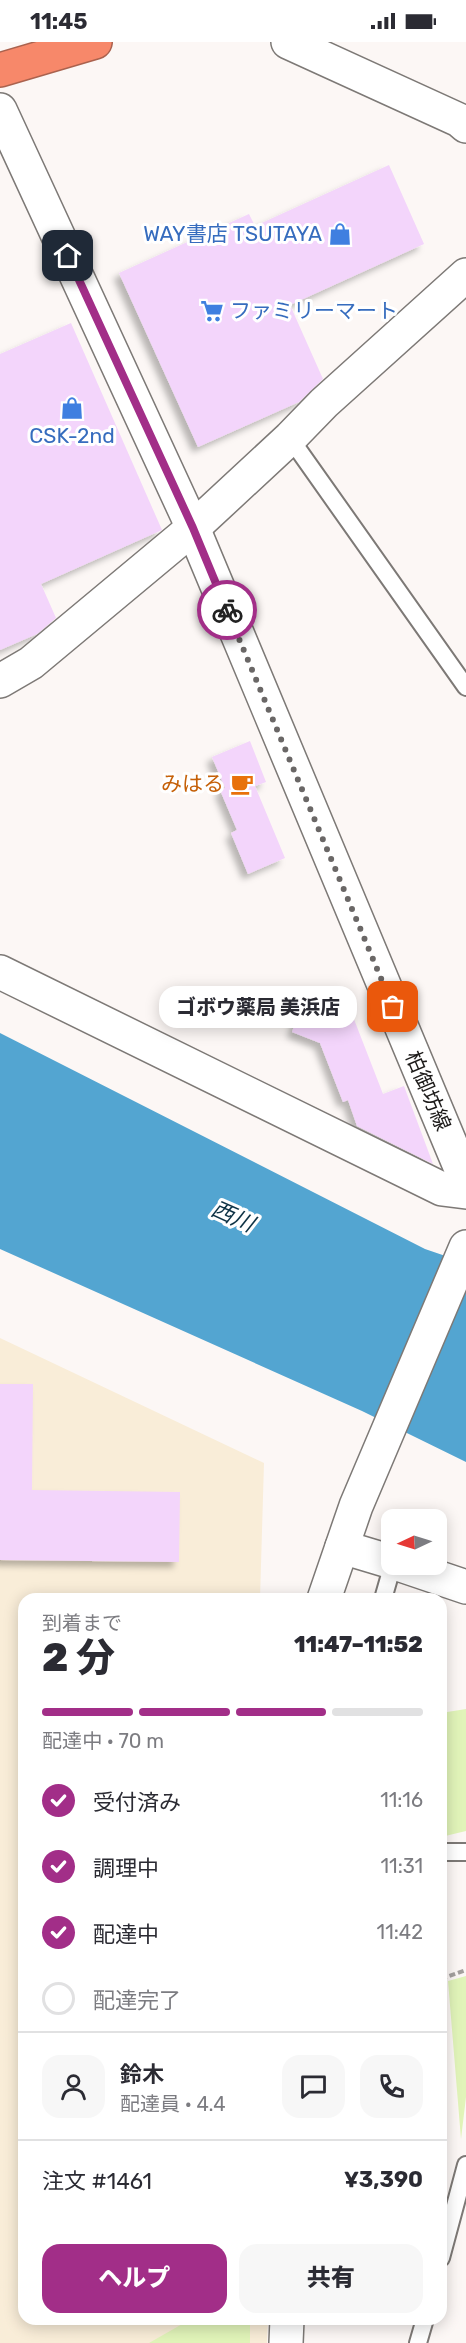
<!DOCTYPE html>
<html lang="ja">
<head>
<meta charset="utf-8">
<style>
  :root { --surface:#fff; --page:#f7f7f7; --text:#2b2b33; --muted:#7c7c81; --line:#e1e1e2; --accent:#a22e88 }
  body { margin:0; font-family:Rubik,"Noto Sans JP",sans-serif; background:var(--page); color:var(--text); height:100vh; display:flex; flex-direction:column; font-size:22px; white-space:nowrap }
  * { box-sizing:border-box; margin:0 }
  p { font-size:20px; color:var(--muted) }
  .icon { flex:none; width:33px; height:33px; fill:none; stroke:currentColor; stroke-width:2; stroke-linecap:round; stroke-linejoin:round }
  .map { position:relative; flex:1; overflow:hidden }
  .drawer { position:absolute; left:18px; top:1551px; width:429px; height:732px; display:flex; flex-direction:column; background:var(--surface); border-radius:18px; box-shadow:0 3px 15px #0003 }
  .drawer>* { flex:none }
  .needle { width:39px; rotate:266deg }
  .controls { position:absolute; left:381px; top:1467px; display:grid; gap:12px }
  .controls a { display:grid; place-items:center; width:66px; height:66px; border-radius:12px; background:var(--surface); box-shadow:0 3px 15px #0003; font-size:30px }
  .pin { position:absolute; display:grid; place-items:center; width:51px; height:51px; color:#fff; margin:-26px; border-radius:12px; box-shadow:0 3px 9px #0006 }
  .courier { position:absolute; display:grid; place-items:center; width:60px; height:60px; margin:-30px; border:4px solid #a22e88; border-radius:50%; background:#fff; color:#222; box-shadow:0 2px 8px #0007 }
  .bubble { position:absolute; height:42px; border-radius:18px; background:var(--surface); box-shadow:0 3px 15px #0003; font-size:20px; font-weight:800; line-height:42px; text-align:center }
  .head em { font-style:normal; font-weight:800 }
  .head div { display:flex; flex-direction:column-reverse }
  .head { display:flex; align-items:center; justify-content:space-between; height:102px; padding:0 24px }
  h1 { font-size:39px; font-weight:800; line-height:45px }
  .bar { display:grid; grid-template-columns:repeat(4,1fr); gap:9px 6px; align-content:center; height:72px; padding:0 24px }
  .bar i { height:8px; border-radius:4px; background:var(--line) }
  .bar .selected { background:var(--accent) }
  .bar p { grid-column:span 4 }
  .line { display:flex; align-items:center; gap:15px; padding:0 24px; border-top:2px solid var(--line) }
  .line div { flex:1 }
  .round { display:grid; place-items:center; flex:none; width:63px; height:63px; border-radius:18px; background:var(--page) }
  ol { padding:0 24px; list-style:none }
  li { display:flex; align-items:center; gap:18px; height:66px }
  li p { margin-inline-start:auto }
  li .icon { padding:6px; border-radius:50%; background:var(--accent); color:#fff; stroke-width:4 }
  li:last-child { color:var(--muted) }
  li i { width:33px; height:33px; border:3px solid var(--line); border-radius:50% }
  .action { display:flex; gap:12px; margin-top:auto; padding:12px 24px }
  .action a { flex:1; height:69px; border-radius:18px; background:var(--accent); color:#fff; font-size:24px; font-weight:800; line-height:69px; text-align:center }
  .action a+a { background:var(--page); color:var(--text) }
  .status { display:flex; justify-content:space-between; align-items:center; height:42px; padding:0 30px; background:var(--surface); direction:ltr }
  .status svg { height:16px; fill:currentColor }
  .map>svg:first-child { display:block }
  .industrial { fill:#f9edd8 }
  .green { fill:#e1f4b9 }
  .water { fill:#53a5d1 }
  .building { fill:#f3d5fb; filter:url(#shadow) }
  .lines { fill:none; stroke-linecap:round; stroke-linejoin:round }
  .lane-casing { stroke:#7d7976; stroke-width:20 }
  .street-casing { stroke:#7d7976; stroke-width:36 }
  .secondary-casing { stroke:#7d7976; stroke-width:36 }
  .highway-casing { stroke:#aa624e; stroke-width:36 }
  .path { stroke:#a4a09e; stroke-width:4; stroke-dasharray:6 3; stroke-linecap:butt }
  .lane { stroke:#fff; stroke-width:16 }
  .street { stroke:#fff; stroke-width:33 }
  .secondary { stroke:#fff; stroke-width:33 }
  .highway { stroke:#f7886a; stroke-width:33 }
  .done { stroke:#6a6766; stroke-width:6; stroke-dasharray:0 10.8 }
  .route { stroke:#a22e88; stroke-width:8 }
  .labels { text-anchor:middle; stroke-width:6; stroke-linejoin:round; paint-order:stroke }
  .shop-label { font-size:21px; fill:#366cbe; stroke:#fff; text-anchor:end }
  .food-label { font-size:21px; fill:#c56008; stroke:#fff; text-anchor:end }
  .street-label { font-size:21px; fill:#1c1a19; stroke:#fff }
  .water-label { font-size:22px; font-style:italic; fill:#0d3245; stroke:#fff }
</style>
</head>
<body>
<div class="status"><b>11:45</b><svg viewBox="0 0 49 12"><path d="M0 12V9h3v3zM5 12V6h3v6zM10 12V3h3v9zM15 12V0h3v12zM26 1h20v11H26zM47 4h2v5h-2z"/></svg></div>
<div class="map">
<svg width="466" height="2301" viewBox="0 0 466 2301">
  <defs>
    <filter id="shadow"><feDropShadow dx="-5.5" dy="5.5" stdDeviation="3" flood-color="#0004"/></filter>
  </defs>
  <rect width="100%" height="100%" fill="#fcf7f5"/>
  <path class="industrial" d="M 0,1296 L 264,1421 L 260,1557 L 24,1557 L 24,2277 L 268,2277 L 267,2301 L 0,2301 Z"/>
  <path class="green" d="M 466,1667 L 466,1789 L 441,1795 L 441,1671 Z
    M 466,1934 L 466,2055 L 461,2097 L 448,1939 Z
    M 191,2277 L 250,2277 L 250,2301 L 149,2301 Z"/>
  <path class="water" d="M 0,991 L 425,1207 L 466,1221 L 466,1420 L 362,1369 L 0,1207 Z"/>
  <path class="building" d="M 389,123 L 424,202 L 290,263 L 323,337 L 299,360 L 198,405 L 119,231 L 249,172 L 255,184 Z
    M 71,281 L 162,488 L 41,542 L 56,576 L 37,592 L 0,608 L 0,312 Z
    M 250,699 L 266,740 L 255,744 L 285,816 L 248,832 L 231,791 L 237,788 L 220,748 L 225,746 L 212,715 Z
    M 307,950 L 350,967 L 383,1052 L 404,1044 L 433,1122 L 357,1084 L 348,1058 L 343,1060 L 320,1001 L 292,990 Z
    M 0,1342 L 33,1342 L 32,1448 L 180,1450 L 179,1520 L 0,1518 Z"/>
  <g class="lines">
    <g class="lane-casing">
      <path id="lane" d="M 290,396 L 466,645
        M 383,1557 L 393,1522
        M 441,1810 L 466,1810
        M 441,2216 L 466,2123
        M 418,2301 L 425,2277"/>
    </g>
    <g class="street-casing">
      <path id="street" d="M 288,0 L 459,78 L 466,84
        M 0,639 L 31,621 L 193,486 L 290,396 L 324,361 L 466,233
        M 0,930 L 442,1147 L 466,1150
        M 342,1505 L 392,1520
        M 398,1522 L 466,1545"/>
    </g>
    <g class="secondary-casing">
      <path id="secondary" d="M 0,68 L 193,486 L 466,1139
        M 324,1557 L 356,1464 L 466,1205
        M 286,2301 L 287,2277"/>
    </g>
    <g class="highway-casing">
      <path id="highway" d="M 0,28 L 95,0"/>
    </g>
    <path class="path" d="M 441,1937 L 466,1928"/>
    <use href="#lane" class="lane"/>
    <use href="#street" class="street"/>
    <use href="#secondary" class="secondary"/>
    <use href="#highway" class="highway"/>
  </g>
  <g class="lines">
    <path class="done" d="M 227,568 L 393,965"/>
    <path class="route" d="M 68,214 L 193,486 L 227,568"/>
  </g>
  <defs>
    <g id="shop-bare" transform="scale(1.8)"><path d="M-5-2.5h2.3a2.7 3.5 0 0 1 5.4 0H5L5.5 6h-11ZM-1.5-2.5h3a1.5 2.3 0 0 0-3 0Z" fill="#3f7fe0" stroke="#fff" stroke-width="2.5" paint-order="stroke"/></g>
    <g id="supermarket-bare" transform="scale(1.8)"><path d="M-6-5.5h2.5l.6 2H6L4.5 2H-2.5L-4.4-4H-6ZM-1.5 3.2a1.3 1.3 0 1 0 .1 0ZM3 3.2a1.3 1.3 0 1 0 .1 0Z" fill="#3f7fe0" stroke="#fff" stroke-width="2.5" paint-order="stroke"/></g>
    <g id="cafe-bare" transform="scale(1.8)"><path d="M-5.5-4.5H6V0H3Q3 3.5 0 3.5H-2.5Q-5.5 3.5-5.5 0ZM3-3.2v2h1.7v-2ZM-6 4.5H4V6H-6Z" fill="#e8710a" stroke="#fff" stroke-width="2.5" paint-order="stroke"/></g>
  </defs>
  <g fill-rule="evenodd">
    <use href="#shop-bare" x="340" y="192"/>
    <use href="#supermarket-bare" x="212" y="269"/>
    <use href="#shop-bare" x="72" y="366"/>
    <use href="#cafe-bare" x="242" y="742"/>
  </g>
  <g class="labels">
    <g class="shop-label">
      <text x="322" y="199">WAY書店 TSUTAYA</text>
      <text x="230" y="276" text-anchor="start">ファミリーマート</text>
      <text x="72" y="401" text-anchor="middle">CSK-2nd</text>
    </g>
    <g class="food-label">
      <text x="224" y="749">みはる</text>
    </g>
    <g class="street-label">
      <text transform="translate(428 1049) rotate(67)" y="7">柏御坊線</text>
    </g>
    <g class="water-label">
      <text transform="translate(233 1174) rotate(24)" y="8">西川</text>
    </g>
  </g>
</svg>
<div class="controls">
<a><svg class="needle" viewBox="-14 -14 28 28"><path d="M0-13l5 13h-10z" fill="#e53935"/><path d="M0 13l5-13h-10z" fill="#7c7c81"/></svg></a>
</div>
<div class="pin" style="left:393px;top:965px;background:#ea580c"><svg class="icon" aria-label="bag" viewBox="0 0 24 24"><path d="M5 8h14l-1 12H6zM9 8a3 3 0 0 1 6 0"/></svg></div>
<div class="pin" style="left:68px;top:214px;background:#1f2937"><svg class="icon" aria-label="home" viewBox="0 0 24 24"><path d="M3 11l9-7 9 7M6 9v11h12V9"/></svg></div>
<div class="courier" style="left:227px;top:568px"><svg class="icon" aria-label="bike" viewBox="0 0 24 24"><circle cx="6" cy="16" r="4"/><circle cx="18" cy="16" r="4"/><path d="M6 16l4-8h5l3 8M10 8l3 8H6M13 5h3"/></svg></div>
<div class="bubble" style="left:159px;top:944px;width:198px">ゴボウ薬局 美浜店</div>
<section class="drawer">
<div class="head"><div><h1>2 分</h1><p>到着まで</p></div><em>11:47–11:52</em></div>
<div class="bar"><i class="selected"></i><i class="selected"></i><i class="selected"></i><i></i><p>配達中 · 70 m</p></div>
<ol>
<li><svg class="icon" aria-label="check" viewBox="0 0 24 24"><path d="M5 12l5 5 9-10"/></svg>受付済み<p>11:16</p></li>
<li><svg class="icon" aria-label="check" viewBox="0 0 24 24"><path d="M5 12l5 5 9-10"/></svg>調理中<p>11:31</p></li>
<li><svg class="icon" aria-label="check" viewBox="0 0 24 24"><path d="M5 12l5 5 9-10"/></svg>配達中<p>11:42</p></li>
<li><i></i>配達完了</li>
</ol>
<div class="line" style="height:108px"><a class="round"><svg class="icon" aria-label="person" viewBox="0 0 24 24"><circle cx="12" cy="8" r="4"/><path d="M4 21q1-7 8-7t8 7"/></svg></a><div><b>鈴木</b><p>配達員 · 4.4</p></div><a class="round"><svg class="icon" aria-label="chat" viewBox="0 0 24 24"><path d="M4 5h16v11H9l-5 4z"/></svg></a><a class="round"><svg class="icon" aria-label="phone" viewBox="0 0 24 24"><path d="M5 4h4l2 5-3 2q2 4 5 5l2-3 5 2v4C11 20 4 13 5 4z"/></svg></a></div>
<div class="line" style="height:78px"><div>注文 #1461</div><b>¥3,390</b></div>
<div class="action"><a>ヘルプ</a><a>共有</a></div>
</section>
</div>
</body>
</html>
